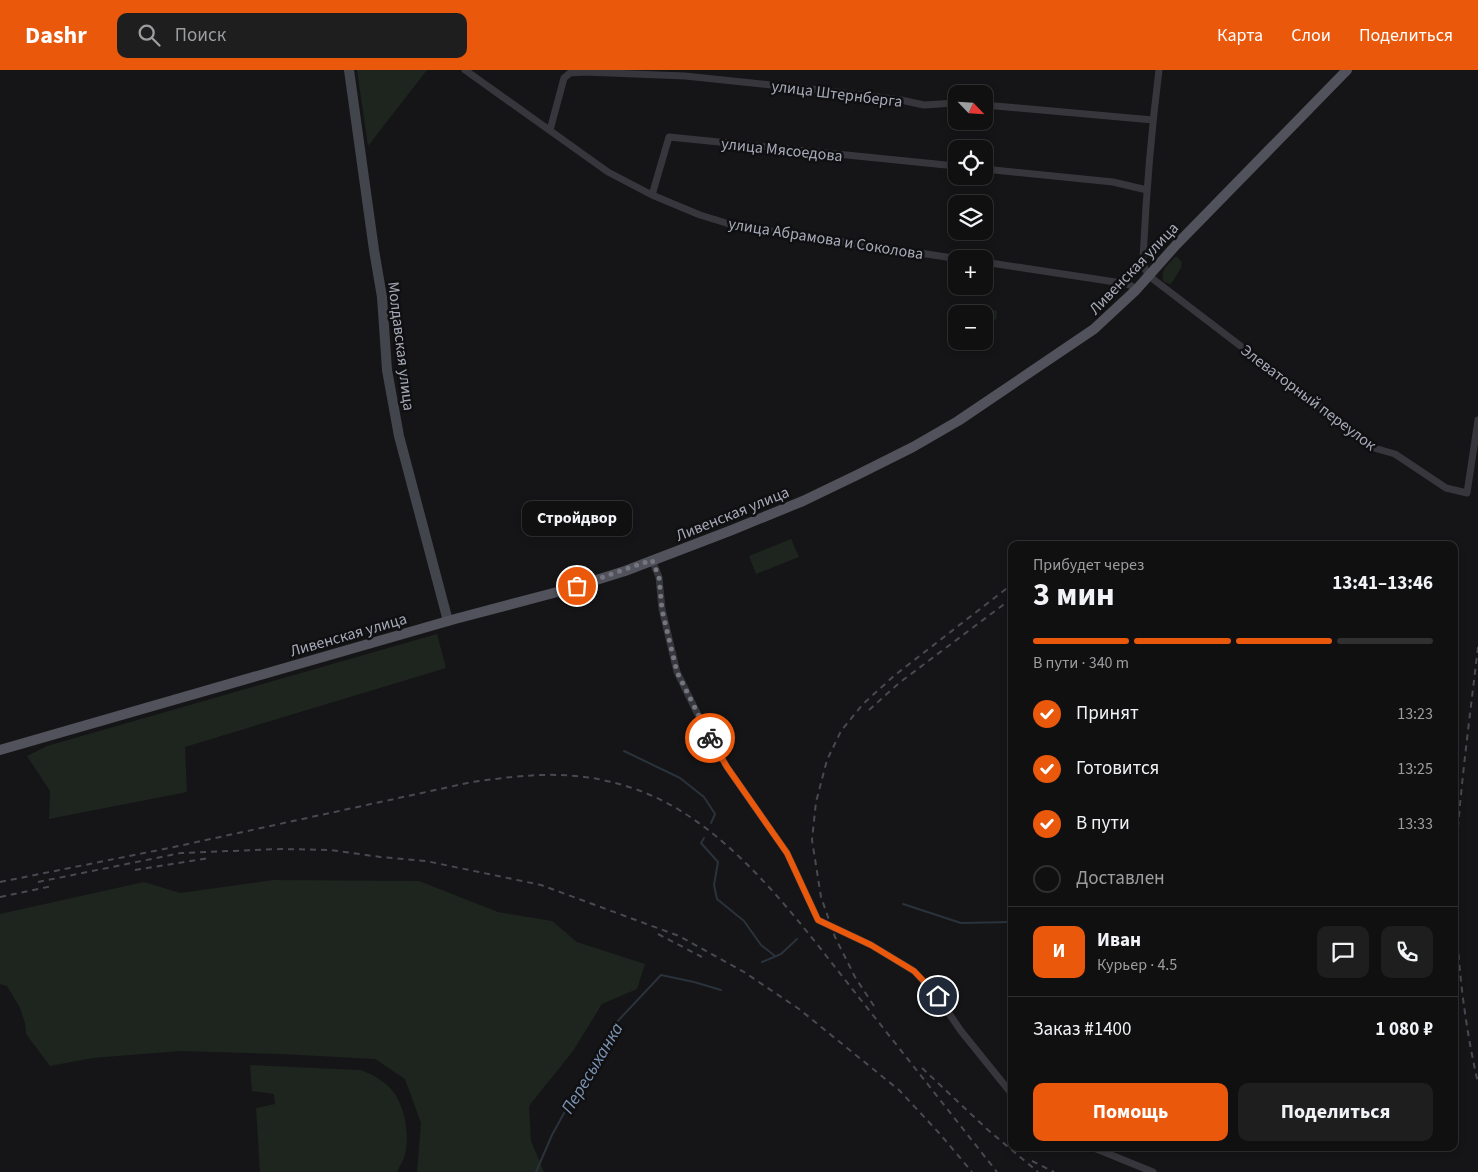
<!DOCTYPE html>
<html lang="ru">
<head>
<meta charset="utf-8">
<style>
  :root { --surface:#101011; --page:#1e1e1f; --text:#f1f3f6; --muted:#9c9d9f; --line:#303031; --accent:#ea580c }
  body { margin:0; font-family:"Source Sans 3",sans-serif; background:var(--page); color:var(--text); height:100vh; display:flex; flex-direction:column; font-size:19px; white-space:nowrap }
  * { box-sizing:border-box; margin:0 }
  p { font-size:16px; color:var(--muted) }
  .icon { flex:none; width:28px; height:28px; fill:none; stroke:currentColor; stroke-width:2; stroke-linecap:round; stroke-linejoin:round }
  .map { position:relative; flex:1; overflow:hidden }
  .sheet { position:absolute; left:1008px; top:471px; width:450px; height:610px; display:flex; flex-direction:column; background:var(--surface); border-radius:10px; box-shadow:0 2px 8px #0003,0 0 0 1px var(--line) }
  .sheet>* { flex:none }
  .needle { width:32px; rotate:115deg }
  .buttons { position:absolute; left:948px; top:15px; display:grid; gap:10px }
  .buttons a { display:grid; place-items:center; width:45px; height:45px; border-radius:10px; background:var(--surface); box-shadow:0 2px 8px #0003,0 0 0 1px var(--line); font-size:25px }
  .pin { position:absolute; display:grid; place-items:center; width:42px; height:42px; color:#fff; margin:-21px; border:2px solid #fff; border-radius:50%; box-shadow:0 1px 5px #0007 }
  .courier { position:absolute; display:grid; place-items:center; width:50px; height:50px; margin:-25px; border:4px solid #ea580c; border-radius:50%; background:#fff; color:#222; box-shadow:0 1px 6px #0007 }
  .bubble { position:absolute; height:35px; border-radius:10px; background:var(--surface); box-shadow:0 2px 8px #0003,0 0 0 1px var(--line); font-size:16px; font-weight:700; line-height:35px; text-align:center }
  .headline em { font-style:normal; font-weight:700 }
  .headline div { display:flex; flex-direction:column-reverse }
  .headline { display:flex; align-items:center; justify-content:space-between; height:85px; padding:0 25px }
  h1 { font-size:32px; font-weight:700; line-height:38px }
  .bar { display:grid; grid-template-columns:repeat(4,1fr); gap:8px 5px; align-content:center; height:60px; padding:0 25px }
  .bar i { height:6px; border-radius:4px; background:var(--line) }
  .bar .on { background:var(--accent) }
  .bar p { grid-column:span 4 }
  .line { display:flex; align-items:center; gap:12px; padding:0 25px; border-top:1px solid var(--line) }
  .line div { flex:1 }
  .round { display:grid; place-items:center; flex:none; width:52px; height:52px; border-radius:10px; background:var(--page) }
  ol { padding:0 25px; list-style:none }
  li { display:flex; align-items:center; gap:15px; height:55px }
  li p { margin-inline-start:auto }
  li .icon { padding:5px; border-radius:50%; background:var(--accent); color:#fff; stroke-width:4 }
  li:last-child { color:var(--muted) }
  li i { width:28px; height:28px; border:2px solid var(--line); border-radius:50% }
  .primary-button { display:flex; gap:10px; margin-top:auto; padding:10px 25px }
  .primary-button a { flex:1; height:58px; border-radius:10px; background:var(--accent); color:#fff; font-size:20px; font-weight:700; line-height:58px; text-align:center }
  .primary-button a+a { background:var(--page); color:var(--text) }
  header { display:flex; align-items:center; gap:30px; box-sizing:border-box; height:70px; padding:0 25px; background:var(--accent); color:#fff }
  header strong { font-size:24px }
  nav { display:flex; gap:28px; margin-inline-start:auto; font-size:18px }
  .search { width:350px; height:45px; background:var(--page); display:flex; align-items:center; gap:12px; box-sizing:border-box; padding:0 18px; border-radius:10px; color:var(--muted); font-size:19px }
  .map>svg:first-child { display:block }
  .green { fill:#1d251e }
  .lines { fill:none; stroke-linecap:round; stroke-linejoin:round }
  .stream { stroke:#2a323b; stroke-width:2 }
  .street { stroke:#36363c; stroke-width:7 }
  .secondary { stroke:#43454c; stroke-width:10 }
  .primary { stroke:#51525b; stroke-width:10 }
  .rail { stroke:#484a51; stroke-width:2; stroke-dasharray:6 5; stroke-linecap:butt }
  .done { stroke:#73757f; stroke-width:5; stroke-dasharray:0 9 }
  .route { stroke:#ea580c; stroke-width:6 }
  .labels { text-anchor:middle; stroke-width:5; stroke-linejoin:round; paint-order:stroke }
  .street-label { font-size:16px; fill:#a6a9b7; stroke:#101012 }
  .water-label { font-size:18px; font-style:italic; fill:#7c94b4; stroke:#101012 }
</style>
</head>
<body>
<header>
<strong>Dashr</strong>
<div class="search"><svg class="icon" aria-label="search" viewBox="0 0 24 24"><circle cx="10" cy="10" r="6"/><path d="M15 15l6 6"/></svg>Поиск</div>
<nav><a>Карта</a><a>Слои</a><a>Поделиться</a></nav>
</header>
<div class="map">
<svg width="1478" height="1102" viewBox="0 0 1478 1102">
  <rect width="100%" height="100%" fill="#151517"/>
  <path class="green" d="M 357,0 L 427,0 L 368,76 Z
    M 1176,186 L 1182,192 L 1181,198 L 1171,214 L 1164,212 C 1159,200 1168,195 1176,186 Z
    M 976,237 L 997,241 L 996,250 L 984,248 L 984,244 L 975,244 Z
    M 791,469 L 799,487 L 756,504 L 749,486 Z
    M 437,564 L 446,598 L 185,677 L 187,722 L 49,749 L 50,721 L 27,686 L 47,676 Z
    M 273,810 L 419,811 L 498,842 L 552,851 L 577,872 L 645,894 L 637,919 L 602,934 L 573,981 L 529,1036 L 531,1071 L 544,1102 L 417,1102 L 421,1053 L 405,1009 L 375,989 L 281,984 L 180,981 L 93,988 L 50,996 L 26,964 L 25,953 L 20,938 L 7,916 L 0,914 L 0,844 L 144,812 L 180,823 Z
    M 250,995 L 360,1000 C 372,1004 381,1009 390,1018 C 405,1033 411,1068 404,1088 C 402,1093 399,1097 397,1102 L 260,1102 L 256,1038 L 275,1034 L 274,1024 L 252,1021 Z"/>
  <g class="lines">
    <path class="stream" d="M 624,681 L 680,708 L 704,727 L 715,744 L 711,753
      M 704,768 L 701,773 L 718,792 L 714,815 L 717,829 L 744,851 L 761,875 L 775,886
      M 903,834 L 961,853 L 1011,852
      M 762,892 L 781,884 L 797,869
      M 536,1102 L 552,1065 L 586,1003 L 615,954 L 661,905 L 694,912 L 721,920"/>
    <path class="street" d="M 465,0 L 608,102 L 652,125 L 700,145 L 736,156 L 960,189
      M 1159,0 C 1151,63 1146,126 1143,189 L 1145,199 L 1149,206 L 1374,378 L 1395,384 L 1446,418 L 1467,423 L 1478,350
      M 984,35 L 1153,50
      M 550,60 L 564,8 L 570,3 L 584,2 L 685,6 L 819,20 L 901,30 L 924,35 L 956,33
      M 984,99 L 1113,112 L 1147,120
      M 652,125 L 669,67 L 956,96
      M 984,192 L 1122,213 L 1130,215 L 1136,220
      M 652,490 L 659,507 L 662,539 L 677,602 L 705,659 L 727,697 L 787,783 L 818,850 L 871,875 L 914,901 L 937,926 L 961,961 L 1011,1023
      M 1094,1078 L 1153,1102"/>
    <path class="secondary" d="M 349,0 L 374,180 L 382,227 L 387,300 L 399,366 L 448,551"/>
    <path class="primary" d="M 0,680 L 455,549 L 561,521 L 625,501 L 732,460 L 803,431 L 857,405 L 913,377 L 958,351 L 1094,259 L 1136,220 L 1176,175 L 1347,0"/>
    <path class="rail" d="M 1478,577 C 1471,637 1463,697 1458,757 C 1452,842 1459,930 1478,1013
      M 869,640 L 899,613 L 1011,529
      M 135,800 L 209,788
      M 0,812 L 174,777 L 472,712 C 529,704 576,699 632,718 C 729,750 800,854 861,930 C 907,988 952,1045 997,1102
      M 38,812 L 181,783 L 281,779 L 331,780 L 380,787 L 426,791 L 541,815 L 679,866 L 744,902 L 799,939 L 899,1020 L 940,1064 L 972,1102
      M 0,827 L 52,816
      M 658,864 L 702,887
      M 874,936 L 855,907 L 835,867 L 821,827 L 812,770 L 816,732 L 827,690 L 841,661 L 863,634 L 895,605 L 1011,515
      M 922,998 L 988,1060 L 1038,1102
      M 1032,1091 L 1054,1102"/>
  </g>
  <g class="lines">
    <path class="done" d="M 577,516 L 652,490 L 659,507 L 662,540 L 677,602 L 710,668"/>
    <path class="route" d="M 710,668 L 727,697 L 787,783 L 818,850 L 871,875 L 914,901 L 938,926"/>
  </g>
  <g class="labels">
    <g class="street-label">
      <text transform="translate(837 23) rotate(7)" y="6">улица Штернберга</text>
      <text transform="translate(782 79) rotate(6)" y="6">улица Мясоедова</text>
      <text transform="translate(826 168) rotate(9)" y="6">улица Абрамова и Соколова</text>
      <text transform="translate(1133 198) rotate(-46)" y="6">Ливенская улица</text>
      <text transform="translate(402 276) rotate(83)" y="6">Молдавская улица</text>
      <text transform="translate(1309 327) rotate(37)" y="6">Элеваторный переулок</text>
      <text transform="translate(732 443) rotate(-22)" y="6">Ливенская улица</text>
      <text transform="translate(348 564) rotate(-16)" y="6">Ливенская улица</text>
    </g>
    <g class="water-label">
      <text transform="translate(592 998) rotate(-59)" y="6">Пересыханка</text>
    </g>
  </g>
</svg>
<div class="buttons">
<a><svg class="needle" viewBox="-14 -14 28 28"><path d="M0-13l5 13h-10z" fill="#e53935"/><path d="M0 13l5-13h-10z" fill="#9c9d9f"/></svg></a>
<a><svg class="icon" aria-label="locate" viewBox="0 0 24 24"><circle cx="12" cy="12" r="6"/><path d="M12 2v4M12 18v4M2 12h4M18 12h4"/></svg></a>
<a><svg class="icon" aria-label="layers" viewBox="0 0 24 24"><path d="M12 4l9 5-9 5-9-5zM3 14l9 5 9-5"/></svg></a>
<a>+</a>
<a>−</a>
</div>
<div class="pin" style="left:577px;top:516px;background:#ea580c"><svg class="icon" aria-label="bag" viewBox="0 0 24 24"><path d="M5 8h14l-1 12H6zM9 8a3 3 0 0 1 6 0"/></svg></div>
<div class="pin" style="left:938px;top:926px;background:#1f2937"><svg class="icon" aria-label="home" viewBox="0 0 24 24"><path d="M3 11l9-7 9 7M6 9v11h12V9"/></svg></div>
<div class="courier" style="left:710px;top:668px"><svg class="icon" aria-label="bike" viewBox="0 0 24 24"><circle cx="6" cy="16" r="4"/><circle cx="18" cy="16" r="4"/><path d="M6 16l4-8h5l3 8M10 8l3 8H6M13 5h3"/></svg></div>
<div class="bubble" style="left:522px;top:431px;width:110px">Стройдвор</div>
<section class="sheet">
<div class="headline"><div><h1>3 мин</h1><p>Прибудет через</p></div><em>13:41–13:46</em></div>
<div class="bar"><i class="on"></i><i class="on"></i><i class="on"></i><i></i><p>В пути · 340 m</p></div>
<ol>
<li><svg class="icon" aria-label="check" viewBox="0 0 24 24"><path d="M5 12l5 5 9-10"/></svg>Принят<p>13:23</p></li>
<li><svg class="icon" aria-label="check" viewBox="0 0 24 24"><path d="M5 12l5 5 9-10"/></svg>Готовится<p>13:25</p></li>
<li><svg class="icon" aria-label="check" viewBox="0 0 24 24"><path d="M5 12l5 5 9-10"/></svg>В пути<p>13:33</p></li>
<li><i></i>Доставлен</li>
</ol>
<div class="line" style="height:90px"><b class="round" style="background:var(--accent);color:#fff">И</b><div><b>Иван</b><p>Курьер · 4.5</p></div><a class="round"><svg class="icon" aria-label="chat" viewBox="0 0 24 24"><path d="M4 5h16v11H9l-5 4z"/></svg></a><a class="round"><svg class="icon" aria-label="phone" viewBox="0 0 24 24"><path d="M5 4h4l2 5-3 2q2 4 5 5l2-3 5 2v4C11 20 4 13 5 4z"/></svg></a></div>
<div class="line" style="height:65px"><div>Заказ #1400</div><b>1 080 ₽</b></div>
<div class="primary-button"><a>Помощь</a><a>Поделиться</a></div>
</section>
</div>
</body>
</html>
